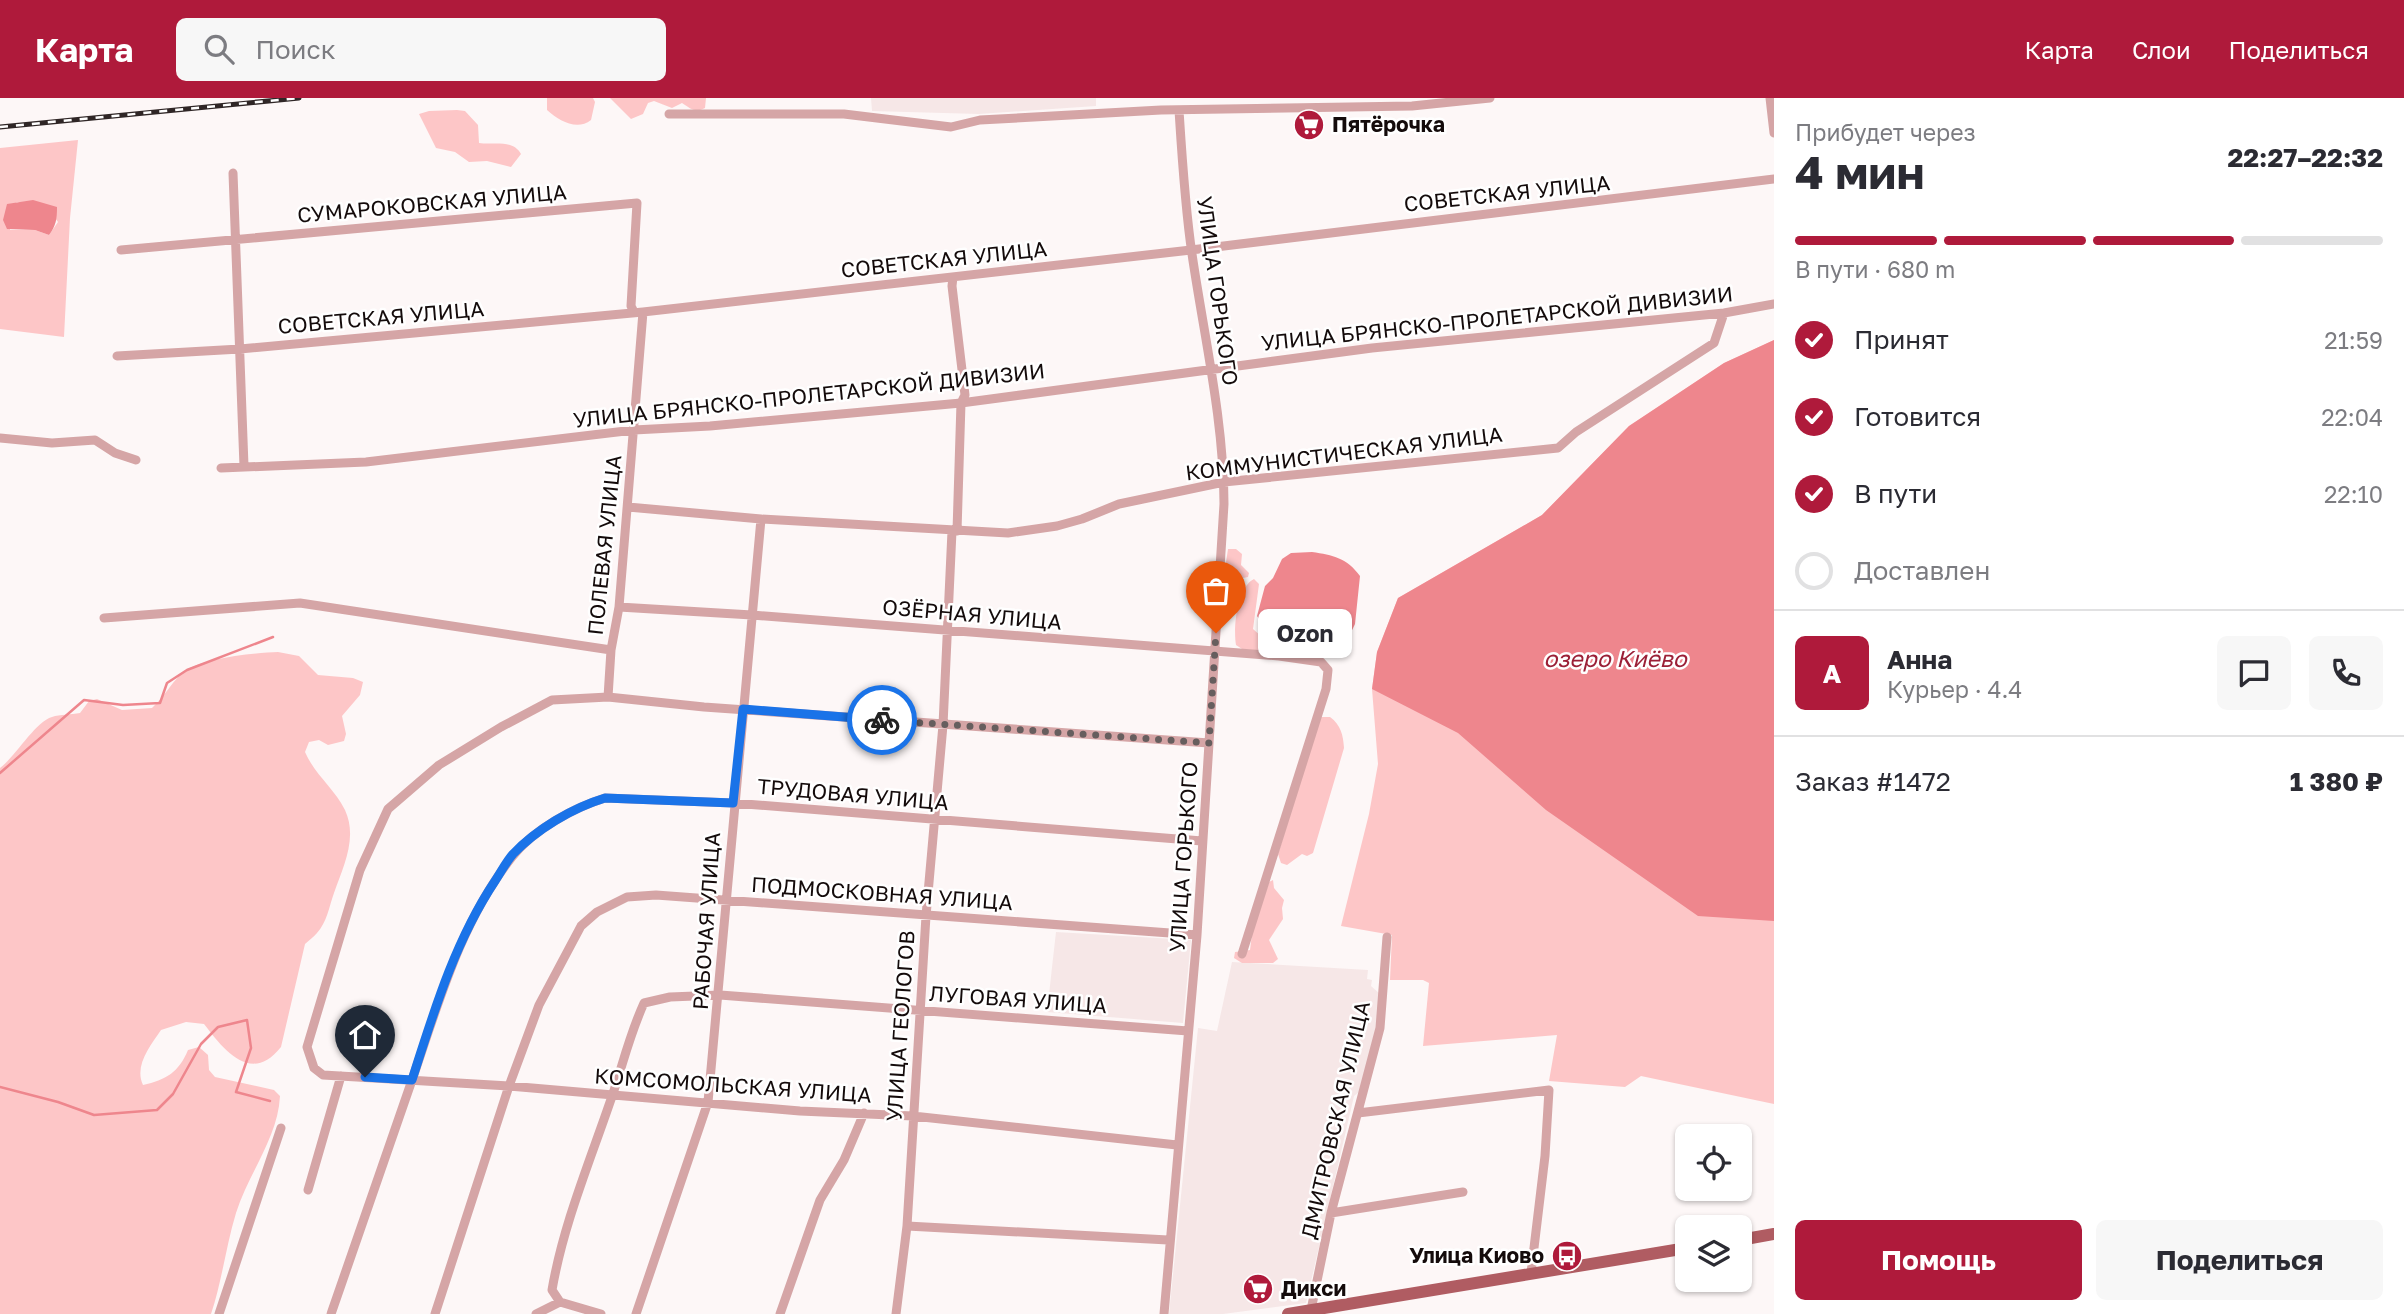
<!DOCTYPE html>
<html lang="ru">
<head>
<meta charset="utf-8">
<style>
  :root { --surface:#fff; --page:#f7f7f7; --text:#2b2b33; --muted:#7c7c81; --line:#e1e1e2; --accent:#af1a3b }
  body { margin:0; font-family:"Golos Text",sans-serif; background:var(--page); color:var(--text); height:100vh; display:flex; flex-direction:column; font-size:26px; white-space:nowrap }
  * { box-sizing:border-box; margin:0 }
  p { font-size:23px; color:var(--muted) }
  .icon { flex:none; width:38px; height:38px; fill:none; stroke:currentColor; stroke-width:2; stroke-linecap:round; stroke-linejoin:round }
  .map { position:relative; flex:1; overflow:hidden }
  .drawer { display:flex; flex-direction:column; background:var(--surface); width:630px }
  .drawer>* { flex:none }
  .tools { position:absolute; left:1675px; top:1026px; display:grid; gap:14px }
  .tools a { display:grid; place-items:center; width:77px; height:77px; border-radius:10px; background:var(--surface); box-shadow:0 2px 5px #0004; font-size:35px }
  .pin { position:absolute; display:grid; place-items:center; width:60px; height:60px; color:#fff; margin:-72px -30px; border-radius:50% 50% 50% 0; rotate:-45deg; box-shadow:0 0 7px #0007 }
  .pin .icon { rotate:45deg }
  .courier { position:absolute; display:grid; place-items:center; width:70px; height:70px; margin:-35px; border:5px solid #1a73e8; border-radius:50%; background:#fff; color:#222; box-shadow:0 2px 9px #0007 }
  .bubble { position:absolute; height:49px; border-radius:10px; background:var(--surface); box-shadow:0 2px 5px #0004; font-size:23px; font-weight:700; line-height:49px; text-align:center }
  .overview em { font-style:normal; font-weight:700 }
  .overview div { display:flex; flex-direction:column-reverse }
  .overview { display:flex; align-items:center; justify-content:space-between; height:119px; padding:0 21px }
  h1 { font-size:46px; font-weight:700; line-height:52px }
  .bar { display:grid; grid-template-columns:repeat(4,1fr); gap:10px 7px; align-content:center; height:84px; padding:0 21px }
  .bar i { height:9px; border-radius:5px; background:var(--line) }
  .bar .selected { background:var(--accent) }
  .bar p { grid-column:span 4 }
  .line { display:flex; align-items:center; gap:18px; padding:0 21px; border-top:2px solid var(--line) }
  .line div { flex:1 }
  .round { display:grid; place-items:center; flex:none; width:74px; height:74px; border-radius:10px; background:var(--page) }
  ol { padding:0 21px; list-style:none }
  li { display:flex; align-items:center; gap:21px; height:77px }
  li p { margin-inline-start:auto }
  li .icon { padding:7px; border-radius:50%; background:var(--accent); color:#fff; stroke-width:4 }
  li:last-child { color:var(--muted) }
  li i { width:38px; height:38px; border:4px solid var(--line); border-radius:50% }
  .button { display:flex; gap:14px; margin-top:auto; padding:14px 21px }
  .button a { flex:1; height:80px; border-radius:10px; background:var(--accent); color:#fff; font-size:28px; font-weight:700; line-height:80px; text-align:center }
  .button a+a { background:var(--page); color:var(--text) }
  header { display:flex; align-items:center; gap:42px; box-sizing:border-box; height:98px; padding:0 35px; background:var(--accent); color:#fff }
  header strong { font-size:33px }
  nav { display:flex; gap:38px; margin-inline-start:auto; font-size:24px }
  .search { width:490px; height:63px; background:var(--page); display:flex; align-items:center; gap:18px; box-sizing:border-box; padding:0 24px; border-radius:10px; color:var(--muted); font-size:26px }
  main { display:flex; flex:1; min-height:0 }
  .map>svg:first-child { display:block }
  .built { fill:#f6e7e7 }
  .green { fill:#fdc6c7; fill-rule:evenodd }
  .water { fill:#ee868d }
  .lines { fill:none; stroke-linecap:round; stroke-linejoin:round }
  .stream { stroke:#ee868d; stroke-width:2.5 }
  .minor { stroke:#d5a5a6; stroke-width:9 }
  .major { stroke:#b05c62; stroke-width:12 }
  .rail-casing { stroke:#2f2626; stroke-width:5 }
  .rail { stroke:#fff; stroke-width:2.5; stroke-dasharray:8; stroke-linecap:butt }
  .done { stroke:#665e5e; stroke-width:7; stroke-dasharray:0 12.6 }
  .route { stroke:#1a73e8; stroke-width:9 }
  .labels { text-anchor:middle; stroke-width:5; stroke-linejoin:round; paint-order:stroke }
  .poi-label { font-size:21px; font-weight:bold; fill:#140b0b; stroke:#fff; text-anchor:start }
  .street-label { font-size:21px; fill:#140b0b; stroke:#fff }
  .water-label { font-size:23px; font-style:italic; fill:#9b2037; stroke:#fff }
</style>
</head>
<body>
<header>
<strong>Карта</strong>
<div class="search"><svg class="icon" aria-label="search" viewBox="0 0 24 24"><circle cx="10" cy="10" r="6"/><path d="M15 15l6 6"/></svg>Поиск</div>
<nav><a>Карта</a><a>Слои</a><a>Поделиться</a></nav>
</header>
<main>
<div class="map">
<svg width="1774" height="1216" viewBox="0 0 1774 1216">
  <rect width="100%" height="100%" fill="#fdf7f7"/>
  <path class="built" d="M 871,0 L 1096,0 L 1096,8 L 979,16 L 872,13 Z
    M 1056,834 L 1191,842 L 1183,925 L 1047,914 Z
    M 1232,864 L 1368,872 L 1367,881 L 1372,882 L 1371,888 L 1380,896 L 1377,926 L 1359,994 L 1354,998 L 1306,1205 L 1223,1216 L 1169,1216 L 1198,930 L 1217,933 Z"/>
  <path class="green" d="M 547,0 L 593,0 L 595,4 L 591,22 C 577,33 559,23 547,12 Z
    M 610,0 L 706,0 L 705,10 C 695,15 691,11 682,5 L 672,10 L 654,3 L 648,5 L 643,16 L 631,21 Z
    M 457,12 L 465,13 L 478,27 L 479,45 C 494,47 513,41 521,56 L 511,69 L 487,63 L 469,64 L 455,54 L 436,50 L 419,16 L 429,13 Z
    M 78,42 L 70,120 L 64,239 L 0,231 L 0,50 ZM 17,104 L 46,108 L 58,124 L 49,137 L 35,132 L 10,132 L 10,106 L 14,107 Z
    M 1774,242 L 1774,1006 L 1641,978 L 1625,989 L 1549,983 L 1557,937 L 1423,948 L 1429,885 L 1423,882 L 1390,882 L 1392,837 L 1341,828 L 1369,716 L 1378,666 L 1372,591 L 1377,554 L 1398,500 L 1542,417 L 1629,328 L 1724,265 Z
    M 1228,451 L 1236,451 L 1242,456 L 1241,467 L 1249,475 L 1248,479 L 1238,481 L 1227,478 L 1225,471 Z
    M 1254,481 L 1259,486 L 1253,531 L 1262,539 L 1284,543 L 1284,556 L 1242,551 L 1236,547 C 1233,530 1237,489 1254,481 Z
    M 278,554 L 299,558 L 318,577 L 353,580 L 363,584 L 360,597 L 342,618 L 346,636 L 344,643 L 328,647 L 319,642 L 309,644 L 305,654 C 315,677 334,690 345,712 C 358,740 343,769 334,795 C 329,809 327,824 317,835 C 314,839 309,842 305,846 L 281,949 C 251,987 224,952 204,926 L 186,924 L 161,932 C 150,948 134,968 143,987 C 166,982 179,974 188,952 L 199,949 L 208,957 L 209,972 L 215,979 L 274,992 L 280,998 C 278,1040 248,1076 236,1115 C 226,1148 222,1183 211,1216 L 0,1216 L 0,670 C 16,658 35,624 52,619 C 60,616 71,617 80,615 L 89,603 L 97,601 L 122,612 L 152,610 C 163,600 170,587 181,576 C 198,560 255,555 278,554 Z
    M 1320,619 L 1330,619 C 1341,627 1343,637 1344,650 L 1313,755 L 1307,758 L 1302,756 L 1287,767 L 1281,765 L 1278,756 Z
    M 1273,782 L 1274,790 L 1284,802 L 1282,810 L 1283,821 L 1269,842 L 1278,861 L 1273,865 L 1242,865 L 1234,860 L 1235,854 L 1250,852 L 1252,836 L 1269,784 Z"/>
  <path class="water" d="M 33,102 L 57,109 C 57,121 56,128 49,137 L 35,132 L 7,131 L 3,122 L 7,106 Z
    M 1774,242 L 1774,823 L 1698,818 L 1546,712 L 1458,635 L 1372,591 L 1377,554 L 1398,500 L 1542,417 L 1629,328 L 1724,265 Z
    M 1312,454 C 1333,457 1347,460 1360,478 L 1355,526 L 1343,551 L 1336,553 L 1266,531 L 1257,518 L 1265,488 L 1273,480 L 1282,461 L 1291,455 Z"/>
  <g class="lines">
    <path class="stream" d="M 0,675 L 84,602 L 123,607 L 160,605 L 167,585 L 187,572 L 273,539
      M 0,989 L 58,1004 L 94,1017 L 157,1012 L 173,996 L 201,946 L 218,929 L 247,922 L 251,950 L 236,994 L 270,1003"/>
    <path class="minor" d="M 1770,0 L 1774,35
      M 669,16 L 844,16 L 951,29 L 980,22 L 1161,12 L 1412,8 L 1490,0
      M 233,75 L 244,368
      M 121,152 L 637,105 L 631,208 L 634,214
      M 953,179 L 952,188 L 965,297 L 961,305 L 957,433
      M 117,258 L 240,251 L 643,214 L 1191,152 L 1774,81
      M 0,340 L 52,345 L 95,342 L 115,355 L 136,362
      M 221,370 L 366,364 L 634,332 L 710,328 L 961,305 L 1372,250 L 1724,215 L 1774,206
      M 628,409 L 761,421 L 1008,435 L 1057,428 L 1082,421 L 1119,406 L 1224,384 L 1558,350 L 1576,334 L 1714,245 L 1724,215
      M 619,509 L 752,517 L 1279,558 L 1321,564 L 1328,572 L 1326,591 L 1242,856
      M 104,520 L 300,505 L 611,552
      M 608,599 L 611,552 L 619,509 L 643,214
      M 1358,1015 L 1549,992 L 1545,1058 L 1531,1175
      M 1177,1047 L 913,1018 L 800,1013 L 509,988 L 323,977 L 314,970 L 307,949 L 360,772 L 388,711 L 439,667 L 501,629 L 552,602 L 608,599 L 704,609 L 1209,645
      M 308,1092 L 341,978
      M 1331,1115 L 1463,1094
      M 907,1128 L 1168,1142
      M 1311,1212 L 1331,1115 L 1380,930 L 1387,839
      M 219,1216 L 281,1030
      M 331,1216 C 358,1139 385,1062 411,985 C 438,907 460,825 512,759 C 533,732 573,710 605,700 L 733,705 L 1202,743
      M 435,1216 L 509,988 L 539,907 L 581,828 L 597,814 L 627,799 L 656,797 L 1197,837
      M 536,1216 L 560,1204
      M 601,1216 L 560,1204 L 552,1192 C 563,1128 588,1068 609,1007 C 622,971 628,940 644,905 L 670,899 L 720,897 L 1188,933
      M 636,1216 L 708,1004 L 761,421
      M 780,1216 L 820,1102 L 844,1062 L 864,1015
      M 896,1216 L 907,1128 L 926,818 L 943,627 L 952,433
      M 1164,1216 L 1197,837 L 1224,406 C 1224,323 1204,238 1192,156 C 1185,109 1182,59 1179,12"/>
    <path class="major" d="M 1740,1142 L 1774,1136
      M 1288,1216 L 1687,1150"/>
    <g class="rail-casing">
      <path id="rail" d="M 0,29 L 299,0"/>
    </g>
    <use href="#rail" class="rail"/>
  </g>
  <g class="lines">
    <path class="done" d="M 882,622 L 1209,645 L 1216,535"/>
    <path class="route" d="M 365,979 L 412,982 C 434,913 455,843 495,783 C 501,774 506,764 513,756 C 537,731 572,710 605,700 L 733,705 L 743,611 L 882,622"/>
  </g>
  <defs>
    <g id="supermarket-disc" transform="scale(1.575)"><circle r="9.5" fill="#af1a3b" stroke="#fff"/><path d="M-6-5.5h2.5l.6 2H6L4.5 2H-2.5L-4.4-4H-6ZM-1.5 3.2a1.3 1.3 0 1 0 .1 0ZM3 3.2a1.3 1.3 0 1 0 .1 0Z" fill="#fff"/></g>
    <g id="bus-disc" transform="scale(1.575)"><circle r="9.5" fill="#af1a3b" stroke="#fff"/><path d="M-5-6H5V4H4V6H2V4H-2V6H-4V4H-5ZM-3.5-4V0h7V-4ZM-3.5 1.2v1.5H-2V1.2ZM2 1.2v1.5H3.5V1.2Z" fill="#fff"/></g>
  </defs>
  <g fill-rule="evenodd">
    <use href="#supermarket-disc" x="1309" y="27"/>
    <use href="#bus-disc" x="1567" y="1158"/>
    <use href="#supermarket-disc" x="1258" y="1191"/>
  </g>
  <g class="labels">
    <g class="poi-label">
      <text x="1332" y="34">Пятёрочка</text>
      <text x="1544" y="1165" text-anchor="end">Улица Киово</text>
      <text x="1281" y="1198">Дикси</text>
    </g>
    <g class="street-label">
      <text transform="translate(1507 96) rotate(-6)" y="7">СОВЕТСКАЯ УЛИЦА</text>
      <text transform="translate(432 106) rotate(-5)" y="7">СУМАРОКОВСКАЯ УЛИЦА</text>
      <text transform="translate(944 162) rotate(-6)" y="7">СОВЕТСКАЯ УЛИЦА</text>
      <text transform="translate(1217 193) rotate(82)" y="7">УЛИЦА ГОРЬКОГО</text>
      <text transform="translate(381 220) rotate(-5)" y="7">СОВЕТСКАЯ УЛИЦА</text>
      <text transform="translate(1497 221) rotate(-6)" y="7">УЛИЦА БРЯНСКО-ПРОЛЕТАРСКОЙ ДИВИЗИИ</text>
      <text transform="translate(809 298) rotate(-6)" y="7">УЛИЦА БРЯНСКО-ПРОЛЕТАРСКОЙ ДИВИЗИИ</text>
      <text transform="translate(1344 356) rotate(-7)" y="7">КОММУНИСТИЧЕСКАЯ УЛИЦА</text>
      <text transform="translate(605 447) rotate(-84)" y="7">ПОЛЕВАЯ УЛИЦА</text>
      <text transform="translate(972 517) rotate(5)" y="7">ОЗЁРНАЯ УЛИЦА</text>
      <text transform="translate(853 697) rotate(5)" y="7">ТРУДОВАЯ УЛИЦА</text>
      <text transform="translate(1184 759) rotate(-86)" y="7">УЛИЦА ГОРЬКОГО</text>
      <text transform="translate(882 796) rotate(4)" y="7">ПОДМОСКОВНАЯ УЛИЦА</text>
      <text transform="translate(707 823) rotate(-86)" y="7">РАБОЧАЯ УЛИЦА</text>
      <text transform="translate(1018 902) rotate(4)" y="7">ЛУГОВАЯ УЛИЦА</text>
      <text transform="translate(901 928) rotate(-86)" y="7">УЛИЦА ГЕОЛОГОВ</text>
      <text transform="translate(733 988) rotate(4)" y="7">КОМСОМОЛЬСКАЯ УЛИЦА</text>
      <text transform="translate(1336 1022) rotate(-77)" y="7">ДМИТРОВСКАЯ УЛИЦА</text>
    </g>
    <g class="water-label">
      <text x="1615" y="569">озеро Киёво</text>
    </g>
  </g>
</svg>
<div class="tools">
<a><svg class="icon" aria-label="locate" viewBox="0 0 24 24"><circle cx="12" cy="12" r="6"/><path d="M12 2v4M12 18v4M2 12h4M18 12h4"/></svg></a>
<a><svg class="icon" aria-label="layers" viewBox="0 0 24 24"><path d="M12 4l9 5-9 5-9-5zM3 14l9 5 9-5"/></svg></a>
</div>
<div class="pin" style="left:1216px;top:535px;background:#ea580c"><svg class="icon" aria-label="bag" viewBox="0 0 24 24"><path d="M5 8h14l-1 12H6zM9 8a3 3 0 0 1 6 0"/></svg></div>
<div class="pin" style="left:365px;top:979px;background:#1f2937"><svg class="icon" aria-label="home" viewBox="0 0 24 24"><path d="M3 11l9-7 9 7M6 9v11h12V9"/></svg></div>
<div class="courier" style="left:882px;top:622px"><svg class="icon" aria-label="bike" viewBox="0 0 24 24"><circle cx="6" cy="16" r="4"/><circle cx="18" cy="16" r="4"/><path d="M6 16l4-8h5l3 8M10 8l3 8H6M13 5h3"/></svg></div>
<div class="bubble" style="left:1258px;top:511px;width:94px">Ozon</div>
</div>
<section class="drawer">
<div class="overview"><div><h1>4 мин</h1><p>Прибудет через</p></div><em>22:27–22:32</em></div>
<div class="bar"><i class="selected"></i><i class="selected"></i><i class="selected"></i><i></i><p>В пути · 680 m</p></div>
<ol>
<li><svg class="icon" aria-label="check" viewBox="0 0 24 24"><path d="M5 12l5 5 9-10"/></svg>Принят<p>21:59</p></li>
<li><svg class="icon" aria-label="check" viewBox="0 0 24 24"><path d="M5 12l5 5 9-10"/></svg>Готовится<p>22:04</p></li>
<li><svg class="icon" aria-label="check" viewBox="0 0 24 24"><path d="M5 12l5 5 9-10"/></svg>В пути<p>22:10</p></li>
<li><i></i>Доставлен</li>
</ol>
<div class="line" style="height:126px"><b class="round" style="background:var(--accent);color:#fff">А</b><div><b>Анна</b><p>Курьер · 4.4</p></div><a class="round"><svg class="icon" aria-label="chat" viewBox="0 0 24 24"><path d="M4 5h16v11H9l-5 4z"/></svg></a><a class="round"><svg class="icon" aria-label="phone" viewBox="0 0 24 24"><path d="M5 4h4l2 5-3 2q2 4 5 5l2-3 5 2v4C11 20 4 13 5 4z"/></svg></a></div>
<div class="line" style="height:91px"><div>Заказ #1472</div><b>1 380 ₽</b></div>
<div class="button"><a>Помощь</a><a>Поделиться</a></div>
</section>
</main>
</body>
</html>
